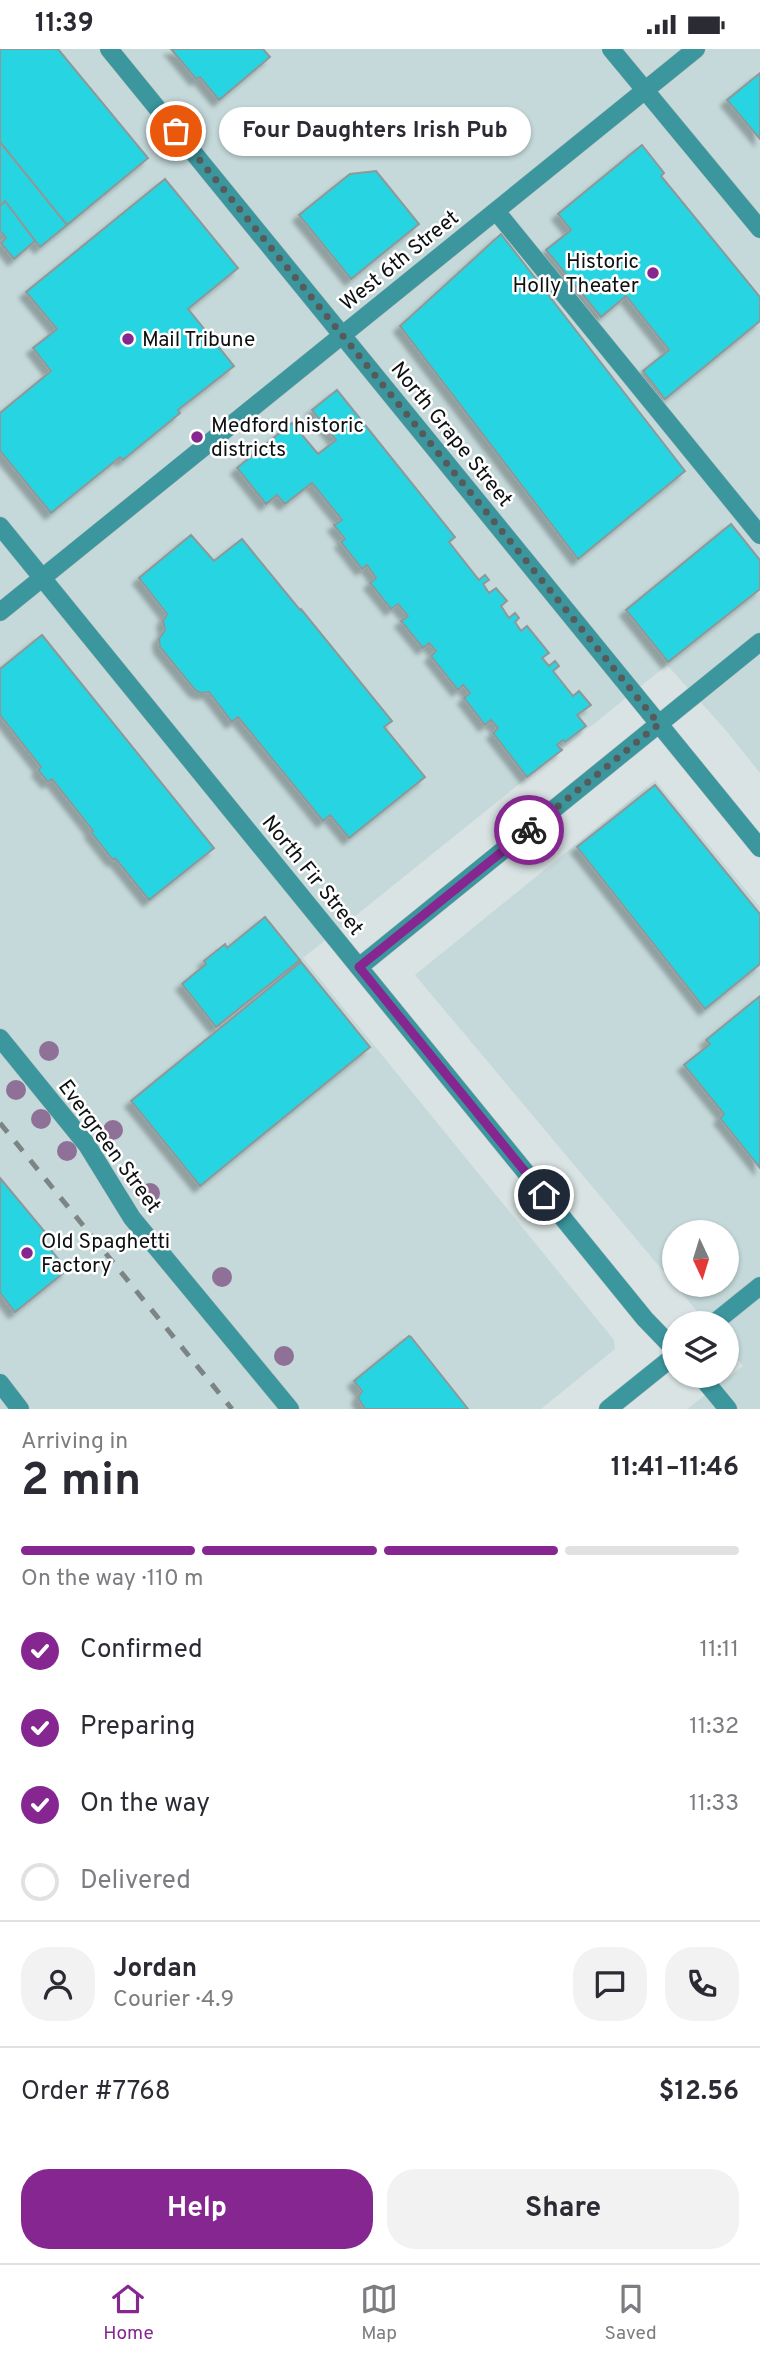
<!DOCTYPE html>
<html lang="en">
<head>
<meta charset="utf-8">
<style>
  :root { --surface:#fff; --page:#f2f2f3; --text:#2b2b33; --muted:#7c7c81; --line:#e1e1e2; --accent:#862791 }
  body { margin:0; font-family:Overpass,sans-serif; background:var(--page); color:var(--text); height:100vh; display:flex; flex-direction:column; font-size:26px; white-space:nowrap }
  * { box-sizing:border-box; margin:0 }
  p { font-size:23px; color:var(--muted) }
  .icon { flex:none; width:38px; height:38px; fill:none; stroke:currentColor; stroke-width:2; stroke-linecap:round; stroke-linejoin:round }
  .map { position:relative; height:1360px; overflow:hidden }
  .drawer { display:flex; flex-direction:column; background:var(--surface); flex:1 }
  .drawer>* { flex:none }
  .needle { width:46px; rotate:176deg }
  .controls { position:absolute; left:662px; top:1171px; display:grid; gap:14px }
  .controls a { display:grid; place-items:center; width:77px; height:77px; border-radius:50%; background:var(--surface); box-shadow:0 2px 5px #0004; font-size:35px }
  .pin { position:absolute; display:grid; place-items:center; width:60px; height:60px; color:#fff; margin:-30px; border:4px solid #fff; border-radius:50%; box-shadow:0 2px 7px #0007 }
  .courier { position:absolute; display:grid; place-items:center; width:70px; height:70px; margin:-35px; border:5px solid #862791; border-radius:50%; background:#fff; color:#222; box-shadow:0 2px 9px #0007 }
  .bubble { position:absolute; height:49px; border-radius:24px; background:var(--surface); box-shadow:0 2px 5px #0004; font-size:23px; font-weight:700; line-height:49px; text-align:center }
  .head em { font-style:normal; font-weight:700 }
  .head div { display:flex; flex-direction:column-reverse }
  .head { display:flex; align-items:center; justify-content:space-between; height:119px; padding:0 21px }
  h1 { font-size:46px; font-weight:700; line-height:52px }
  .bar { display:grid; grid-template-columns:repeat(4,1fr); gap:10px 7px; align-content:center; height:84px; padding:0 21px }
  .bar i { height:9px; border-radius:5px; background:var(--line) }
  .bar .active { background:var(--accent) }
  .bar p { grid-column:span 4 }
  .line { display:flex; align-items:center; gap:18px; padding:0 21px; border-top:2px solid var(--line) }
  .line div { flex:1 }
  .round { display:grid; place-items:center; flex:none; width:74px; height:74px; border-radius:28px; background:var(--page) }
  ol { padding:0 21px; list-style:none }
  li { display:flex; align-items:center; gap:21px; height:77px }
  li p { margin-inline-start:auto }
  li .icon { padding:7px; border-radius:50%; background:var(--accent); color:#fff; stroke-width:4 }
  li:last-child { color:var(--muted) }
  li i { width:38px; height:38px; border:4px solid var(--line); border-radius:50% }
  .cta { display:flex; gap:14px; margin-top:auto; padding:14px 21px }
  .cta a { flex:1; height:80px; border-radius:28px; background:var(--accent); color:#fff; font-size:28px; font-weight:700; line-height:80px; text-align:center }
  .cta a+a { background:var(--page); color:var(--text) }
  .status { display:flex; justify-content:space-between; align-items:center; height:49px; padding:0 35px; background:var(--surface); direction:ltr }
  .status svg { height:19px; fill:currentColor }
  .menu { display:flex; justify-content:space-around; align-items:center; height:98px; border-top:2px solid var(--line); background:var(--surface); font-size:19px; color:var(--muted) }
  .menu a { display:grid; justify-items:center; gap:4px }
  .menu .active { color:var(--accent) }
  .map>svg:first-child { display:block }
  .built { fill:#c5d9da }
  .building { fill:#28d5e1; stroke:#8e9899; stroke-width:2; filter:url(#shadow) }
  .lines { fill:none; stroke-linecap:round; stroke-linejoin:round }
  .service-casing { stroke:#b9c1c2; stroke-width:19 }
  .minor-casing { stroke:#b9c1c2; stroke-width:19 }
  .tertiary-casing { stroke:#b9c1c2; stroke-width:19 }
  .service { stroke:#3b969d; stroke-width:18 }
  .minor { stroke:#3b969d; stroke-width:18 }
  .tertiary { stroke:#3b969d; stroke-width:18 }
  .rail { stroke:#7d8484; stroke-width:5; stroke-dasharray:12 12; stroke-linecap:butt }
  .tree { fill:#8f7197 }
  .done { stroke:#555a5b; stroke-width:7; stroke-dasharray:0 12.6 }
  .route { stroke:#862791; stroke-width:9 }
  .poi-dot { fill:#862791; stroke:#fff; stroke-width:2.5 }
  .labels { text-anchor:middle; stroke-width:5; stroke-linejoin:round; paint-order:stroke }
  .street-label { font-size:21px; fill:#0e1112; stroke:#fff }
  .poi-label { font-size:21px; fill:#0e1112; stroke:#fff; text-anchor:start }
</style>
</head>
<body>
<div class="status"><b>11:39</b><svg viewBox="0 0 49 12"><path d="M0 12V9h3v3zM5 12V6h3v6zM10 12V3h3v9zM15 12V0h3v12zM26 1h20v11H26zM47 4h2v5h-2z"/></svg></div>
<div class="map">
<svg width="760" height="1360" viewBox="0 0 760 1360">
  <defs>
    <filter id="shadow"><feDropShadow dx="-6" dy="6" stdDeviation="2" flood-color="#0004"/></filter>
  </defs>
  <rect width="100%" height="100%" fill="#d9e3e3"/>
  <path class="built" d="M 0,0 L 760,0 L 760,724 L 724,679 L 667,616 L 303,909 L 614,1291 L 615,1300 L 541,1360 L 0,1360 Z
    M 655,731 L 760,858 L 760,1360 L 687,1360 L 743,1317 L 726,1297 L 726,1274 L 707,1274 L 675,1236 L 726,1236 L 726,1183 L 674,1183 L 674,1235 L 415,926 Z"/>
  <path class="building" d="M 0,0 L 58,0 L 148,109 L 67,176 L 0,93 Z
    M 171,0 L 263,0 L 270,8 L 219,51 L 200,28 L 196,30 Z
    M 760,24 L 760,90 L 727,51 Z
    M 0,93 L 67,176 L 40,198 L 5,152 L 0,157 Z
    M 642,96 L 664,124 L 661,127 L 760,248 L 760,272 L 665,350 L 643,322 L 669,301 L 626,247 L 601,268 L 546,201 L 571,181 L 558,165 Z
    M 376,122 L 419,175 L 351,230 L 299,166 L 350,125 Z
    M 165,130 L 238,219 L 188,260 L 234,317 L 178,361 L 180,364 L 162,379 L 123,411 L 120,408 L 51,464 L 0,402 L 0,364 L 51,322 L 33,299 L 57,280 L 26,243 Z
    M 5,152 L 35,192 L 14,210 L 1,194 L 6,189 L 0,182 L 0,157 Z
    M 501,185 L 685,422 L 578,510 L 400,277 Z
    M 337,341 L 455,488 L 449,493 L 479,531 L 485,526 L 489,531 L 483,535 L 489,544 L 496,539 L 507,552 L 501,557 L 509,569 L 515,564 L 519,569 L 515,573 L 521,582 L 527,577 L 549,604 L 542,609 L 549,617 L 555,612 L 559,617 L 553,622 L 573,647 L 579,642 L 591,656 L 577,666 L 586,677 L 565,693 L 563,691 L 557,696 L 562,701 L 527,728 L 493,684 L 498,679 L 491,671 L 485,676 L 464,649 L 470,644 L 463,636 L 458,641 L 431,607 L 436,602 L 429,594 L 423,599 L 401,572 L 408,567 L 398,555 L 391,560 L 370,534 L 376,529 L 367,516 L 362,520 L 341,493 L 345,490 L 334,476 L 342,471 L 312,434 L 285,455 L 277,446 L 266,455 L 237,419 L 292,374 L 318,405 L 336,391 L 312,361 Z
    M 731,475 L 760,511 L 760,540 L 668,613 L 626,561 Z
    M 191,486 L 214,512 L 242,490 L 300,561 L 301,560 L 392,672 L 384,678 L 425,728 L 349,789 L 330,766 L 323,772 L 238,668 L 232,673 L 209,643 L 201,644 L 195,641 L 160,598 L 159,590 L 165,581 L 163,572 L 167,565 L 139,529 Z
    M 42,586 L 214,799 L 149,851 L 115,809 L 113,811 L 91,783 L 93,782 L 52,730 L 48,733 L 38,721 L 41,718 L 0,666 L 0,620 Z
    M 655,736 L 760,865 L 760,915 L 705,960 L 577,798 Z
    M 265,868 L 300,911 L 216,978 L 182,935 L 206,915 L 204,912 L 225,895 L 227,899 Z
    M 301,913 L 370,998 L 200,1137 L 131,1052 Z
    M 760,947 L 760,1119 L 720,1069 L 724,1065 L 684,1016 L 710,995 L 706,991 Z
    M 0,1129 L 45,1183 L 40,1187 L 67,1221 L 15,1263 L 0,1244 Z
    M 409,1287 L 411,1288 L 468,1360 L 365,1360 L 358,1349 L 362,1342 L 354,1332 Z"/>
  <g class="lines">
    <g class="service-casing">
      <path id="service" d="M 496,162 L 760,486
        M 0,989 L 87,1096 L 132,1169 L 290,1360"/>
    </g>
    <g class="minor-casing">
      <path id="minor" d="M 109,0 L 760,799
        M 611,0 L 760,180
        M 359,918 L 760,593"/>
    </g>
    <g class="tertiary-casing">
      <path id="tertiary" d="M 0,477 L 645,1270 L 674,1300
        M 0,563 L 696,0
        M 714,1274 L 760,1237
        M 700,1326 L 728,1360
        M 0,1334 L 20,1360
        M 608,1360 L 674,1307"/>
    </g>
    <use href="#service" class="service"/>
    <use href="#minor" class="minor"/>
    <use href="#tertiary" class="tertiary"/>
    <path class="rail" d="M 0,1074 L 232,1360"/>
  </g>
  <g class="tree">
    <circle cx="49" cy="1002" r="10"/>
    <circle cx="16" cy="1041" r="10"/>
    <circle cx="41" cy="1070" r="10"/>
    <circle cx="113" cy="1081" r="10"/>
    <circle cx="67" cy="1102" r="10"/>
    <circle cx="150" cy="1144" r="10"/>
    <circle cx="222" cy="1228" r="10"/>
    <circle cx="284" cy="1307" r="10"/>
  </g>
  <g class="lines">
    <path class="done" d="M 176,82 L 659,675 L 529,781"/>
    <path class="route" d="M 529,781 L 359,918 L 544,1146"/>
  </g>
  <g class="poi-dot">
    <circle cx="653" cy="224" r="7"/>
    <circle cx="128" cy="290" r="7"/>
    <circle cx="197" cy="388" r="7"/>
    <circle cx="27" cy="1204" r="7"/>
  </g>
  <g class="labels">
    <g class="street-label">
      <text transform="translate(399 211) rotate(-39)" y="7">West 6th Street</text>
      <text transform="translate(452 385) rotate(51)" y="7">North Grape Street</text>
      <text transform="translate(313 826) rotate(51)" y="7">North Fir Street</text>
      <text transform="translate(110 1097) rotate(54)" y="7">Evergreen Street</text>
    </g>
    <g class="poi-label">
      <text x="639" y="219" text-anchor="end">Historic<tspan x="639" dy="24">Holly Theater</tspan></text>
      <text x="142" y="297">Mail Tribune</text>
      <text x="211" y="383">Medford historic<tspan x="211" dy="24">districts</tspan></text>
      <text x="41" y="1199">Old Spaghetti<tspan x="41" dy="24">Factory</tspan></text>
    </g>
  </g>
</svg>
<div class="controls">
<a><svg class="needle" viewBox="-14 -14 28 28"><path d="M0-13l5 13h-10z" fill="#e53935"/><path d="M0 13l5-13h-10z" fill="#7c7c81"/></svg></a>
<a><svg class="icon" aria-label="layers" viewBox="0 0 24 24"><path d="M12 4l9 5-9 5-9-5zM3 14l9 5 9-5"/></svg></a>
</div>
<div class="pin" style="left:176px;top:82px;background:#ea580c"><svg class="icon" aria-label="bag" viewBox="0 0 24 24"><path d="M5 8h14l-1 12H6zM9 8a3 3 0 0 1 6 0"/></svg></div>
<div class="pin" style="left:544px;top:1146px;background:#1f2937"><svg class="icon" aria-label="home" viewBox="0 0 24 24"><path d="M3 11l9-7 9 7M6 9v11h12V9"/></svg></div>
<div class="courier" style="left:529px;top:781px"><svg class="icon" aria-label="bike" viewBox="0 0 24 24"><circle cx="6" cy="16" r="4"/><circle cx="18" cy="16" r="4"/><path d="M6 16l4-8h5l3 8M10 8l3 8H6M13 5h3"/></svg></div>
<div class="bubble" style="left:219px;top:58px;width:312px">Four Daughters Irish Pub</div>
</div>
<section class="drawer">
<div class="head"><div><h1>2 min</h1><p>Arriving in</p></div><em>11:41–11:46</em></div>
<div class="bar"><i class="active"></i><i class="active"></i><i class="active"></i><i></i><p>On the way · 110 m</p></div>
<ol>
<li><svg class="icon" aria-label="check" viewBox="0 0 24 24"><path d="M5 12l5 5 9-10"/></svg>Confirmed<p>11:11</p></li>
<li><svg class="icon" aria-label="check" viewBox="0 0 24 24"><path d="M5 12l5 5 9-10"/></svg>Preparing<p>11:32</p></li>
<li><svg class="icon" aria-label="check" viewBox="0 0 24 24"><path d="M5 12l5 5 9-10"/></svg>On the way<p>11:33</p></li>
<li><i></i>Delivered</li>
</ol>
<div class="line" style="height:126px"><a class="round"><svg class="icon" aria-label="person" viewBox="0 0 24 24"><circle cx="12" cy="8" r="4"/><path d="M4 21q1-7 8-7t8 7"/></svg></a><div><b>Jordan</b><p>Courier · 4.9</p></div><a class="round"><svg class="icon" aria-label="chat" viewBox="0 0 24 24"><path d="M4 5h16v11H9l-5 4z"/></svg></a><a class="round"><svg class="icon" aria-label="phone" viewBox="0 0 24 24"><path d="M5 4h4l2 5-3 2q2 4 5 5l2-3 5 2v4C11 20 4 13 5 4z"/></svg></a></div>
<div class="line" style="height:91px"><div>Order #7768</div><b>$12.56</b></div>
<div class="cta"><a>Help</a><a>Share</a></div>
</section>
<nav class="menu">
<a class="active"><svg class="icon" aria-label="home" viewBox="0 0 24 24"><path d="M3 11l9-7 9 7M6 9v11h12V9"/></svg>Home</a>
<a><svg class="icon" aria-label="map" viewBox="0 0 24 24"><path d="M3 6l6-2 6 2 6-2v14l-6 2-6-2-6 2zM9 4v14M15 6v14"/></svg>Map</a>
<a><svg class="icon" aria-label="saved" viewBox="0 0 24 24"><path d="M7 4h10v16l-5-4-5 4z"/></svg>Saved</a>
</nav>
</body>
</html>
